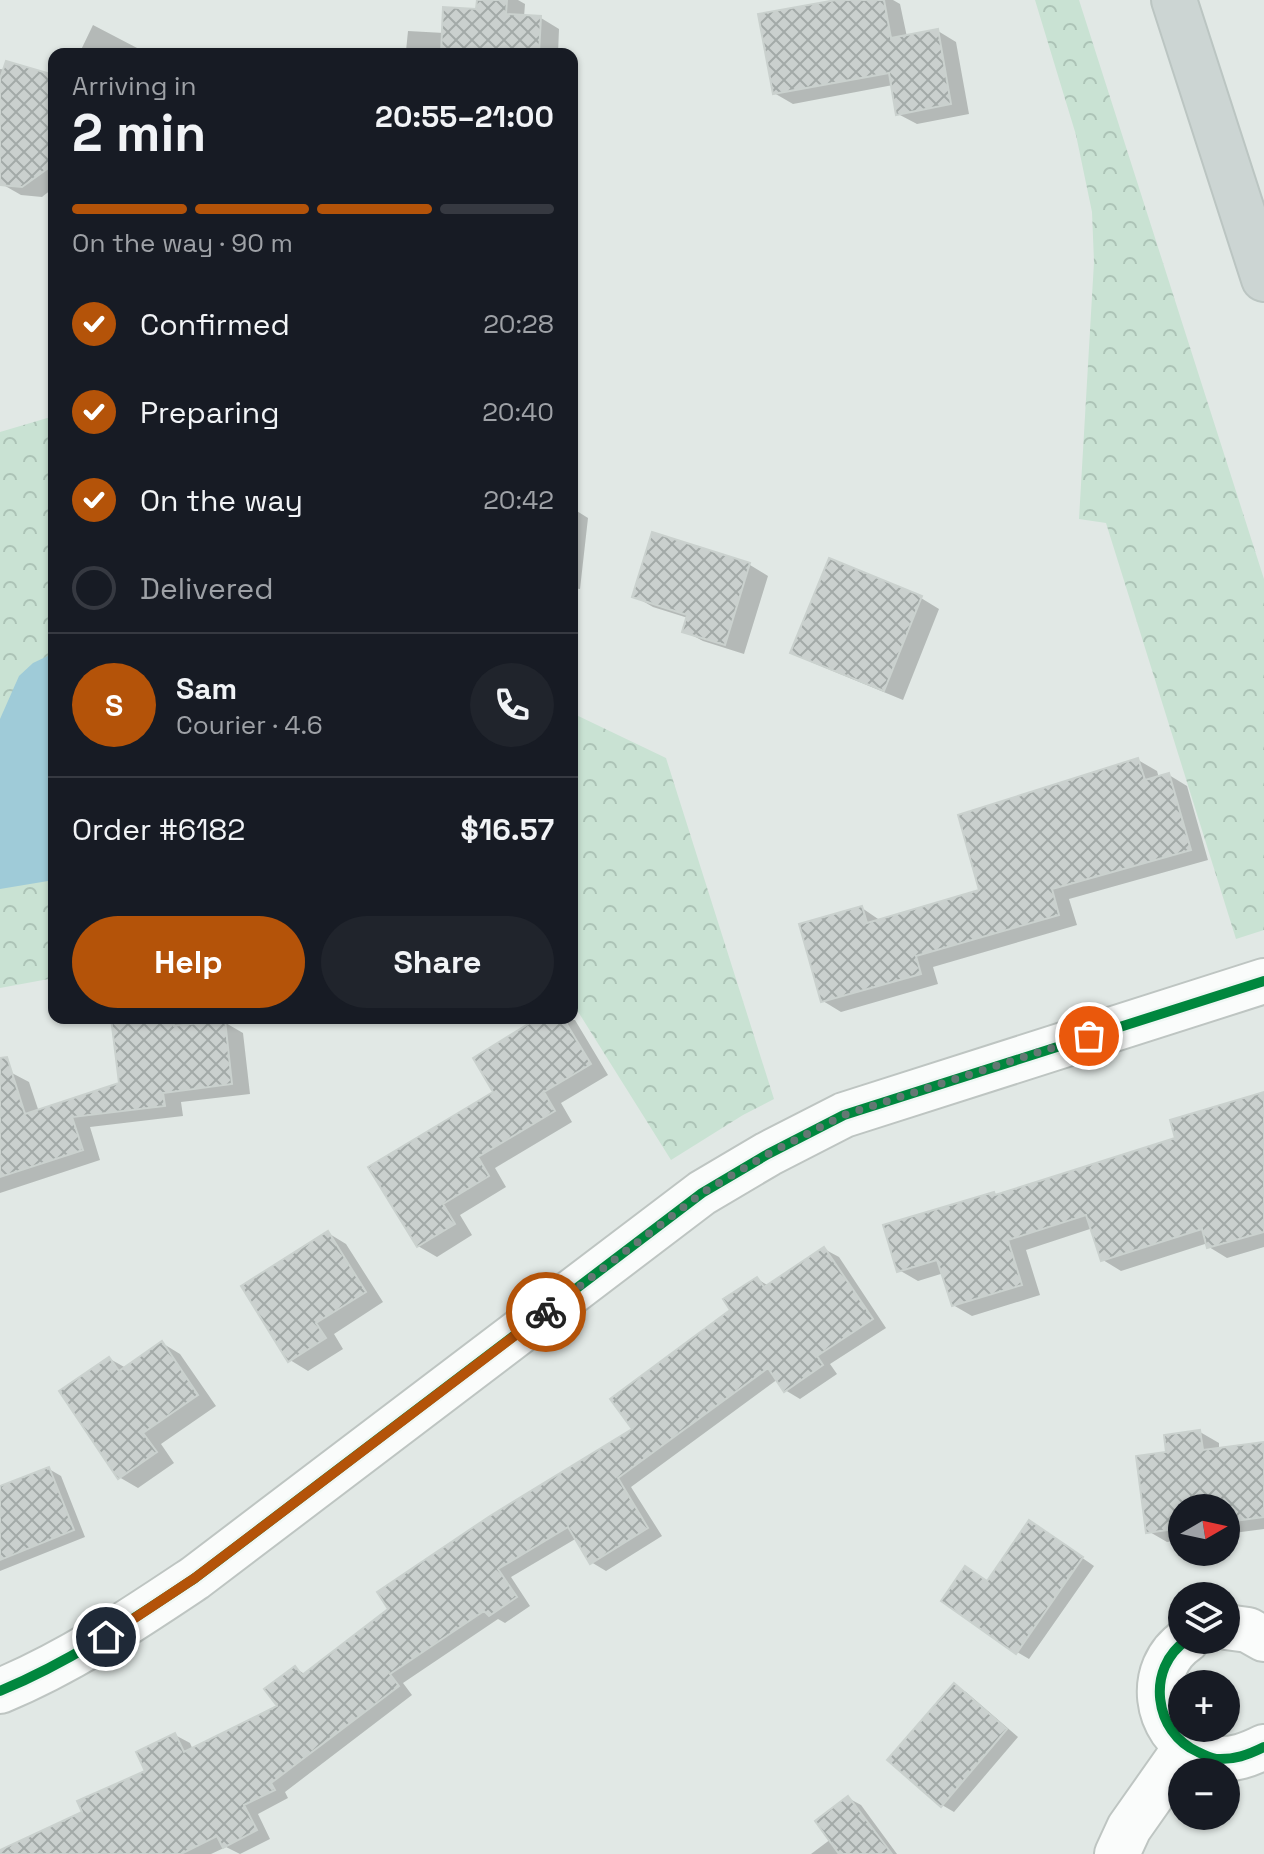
<!DOCTYPE html>
<html lang="en">
<head>
<meta charset="utf-8">
<style>
  :root { --surface:#171b24; --page:#20242c; --text:#f1f3f6; --muted:#9ea1a6; --line:#363941; --accent:#b45309 }
  body { margin:0; font-family:"Space Grotesk",sans-serif; background:var(--page); color:var(--text); height:100vh; display:flex; flex-direction:column; font-size:30px; white-space:nowrap }
  * { box-sizing:border-box; margin:0 }
  p { font-size:26px; color:var(--muted) }
  .icon { flex:none; width:44px; height:44px; fill:none; stroke:currentColor; stroke-width:2; stroke-linecap:round; stroke-linejoin:round }
  .map { position:relative; flex:1; overflow:hidden }
  .details { position:absolute; left:48px; top:48px; width:530px; height:976px; display:flex; flex-direction:column; background:var(--surface); border-radius:16px; box-shadow:0 2px 6px #0004 }
  .details>* { flex:none }
  .needle { width:52px; rotate:81deg }
  .tools { position:absolute; left:1168px; top:1494px; display:grid; gap:16px }
  .tools a { display:grid; place-items:center; width:72px; height:72px; border-radius:50%; background:var(--surface); box-shadow:0 2px 6px #0004; font-size:40px }
  .pin { position:absolute; display:grid; place-items:center; width:68px; height:68px; color:#fff; margin:-34px; border:4px solid #fff; border-radius:50%; box-shadow:0 2px 8px #0007 }
  .courier { position:absolute; display:grid; place-items:center; width:80px; height:80px; margin:-40px; border:6px solid #b45309; border-radius:50%; background:#fff; color:#222; box-shadow:0 2px 10px #0007 }
  .summary em { font-style:normal; font-weight:700 }
  .summary div { display:flex; flex-direction:column-reverse }
  .summary { display:flex; align-items:center; justify-content:space-between; height:136px; padding:0 24px }
  h1 { font-size:52px; font-weight:700; line-height:60px }
  .bar { display:grid; grid-template-columns:repeat(4,1fr); gap:12px 8px; align-content:center; height:96px; padding:0 24px }
  .bar i { height:10px; border-radius:6px; background:var(--line) }
  .bar .on { background:var(--accent) }
  .bar p { grid-column:span 4 }
  .line { display:flex; align-items:center; gap:20px; padding:0 24px; border-top:2px solid var(--line) }
  .line div { flex:1 }
  .round { display:grid; place-items:center; flex:none; width:84px; height:84px; border-radius:42px; background:var(--page) }
  ol { padding:0 24px; list-style:none }
  li { display:flex; align-items:center; gap:24px; height:88px }
  li p { margin-inline-start:auto }
  li .icon { padding:8px; border-radius:50%; background:var(--accent); color:#fff; stroke-width:4 }
  li:last-child { color:var(--muted) }
  li i { width:44px; height:44px; border:4px solid var(--line); border-radius:50% }
  .action { display:flex; gap:16px; margin-top:auto; padding:16px 24px }
  .action a { flex:1; height:92px; border-radius:48px; background:var(--accent); color:#fff; font-size:32px; font-weight:700; line-height:92px; text-align:center }
  .action a+a { background:var(--page); color:var(--text) }
  .map>svg:first-child { display:block }
  .park { fill:url(#park-crowns) }
  .water { fill:#9fcbd8 }
  .shadow { fill:#0003 }
  .building { fill:url(#building-cross-hatch); stroke:#cad1ce; stroke-width:2 }
  .lines { fill:none; stroke-linecap:round; stroke-linejoin:round }
  .minor-casing { stroke:#bec5c2; stroke-width:48 }
  .major-casing { stroke:#bbc5c2; stroke-width:48 }
  .minor { stroke:#fafcfb; stroke-width:44 }
  .major { stroke:#ccd5d3; stroke-width:44 }
  .cycleway-casing { stroke:#eff7f4; stroke-width:15 }
  .cycleway { stroke:#00873e; stroke-width:10 }
  .done { stroke:#637873; stroke-width:8; stroke-dasharray:0 14.4 }
  .route { stroke:#b45309; stroke-width:10 }
</style>
</head>
<body>
<div class="map">
<svg width="1264" height="1854" viewBox="0 0 1264 1854">
  <defs>
    <pattern id="park-crowns" width="20" height="18" patternUnits="userSpaceOnUse" patternTransform="scale(2)"><rect width="20" height="18" fill="#c9e2d3"/><path d="M2 6a3 3 0 1 1 6 0M12 15a3 3 0 1 1 6 0" fill="none" stroke="#acc3b6"/></pattern>
    <pattern id="building-cross-hatch" width="8" height="8" patternUnits="userSpaceOnUse" patternTransform="scale(2)"><rect width="8" height="8" fill="#cad0ce"/><path d="M0 0l8 8M0 8l8-8" fill="none" stroke="#a3aaa8"/></pattern>
  </defs>
  <rect width="100%" height="100%" fill="#e1e8e5"/>
  <path class="park" d="M 1035,0 L 1079,0 L 1264,579 L 1264,930 L 1236,939 L 1106,523 L 1079,519 L 1094,262 L 1092,212 L 1076,135 Z
    M 54,416 L 54,978 L 0,988 L 0,432 Z
    M 572,713 L 666,758 L 774,1099 L 743,1115 L 671,1160 L 572,1002 Z"/>
  <path class="water" d="M 54,653 L 54,880 L 0,889 L 0,719 L 19,676 L 33,663 Z"/>
  <path class="shadow" d="M 479,0 L 518,0 L 525,4 L 524,17 L 541,18 L 559,29 L 558,54 L 354,54 L 354,48 L 406,51 L 408,31 L 444,33 L 478,11 Z
    M 847,0 L 893,0 L 900,4 L 907,37 L 938,31 L 956,42 L 969,114 L 917,124 L 898,114 L 893,85 L 793,104 L 774,93 Z
    M 93,25 L 139,49 L 148,54 L 79,54 Z
    M 0,69 L 54,77 L 54,193 L 52,189 L 42,197 L 21,195 L 0,183 Z
    M 572,508 L 588,518 L 580,589 L 572,588 Z
    M 653,534 L 750,565 L 768,576 L 744,654 L 703,641 L 684,631 L 688,618 L 653,607 L 634,596 Z
    M 921,598 L 939,609 L 903,700 L 811,662 L 793,652 Z
    M 1138,760 L 1157,771 L 1159,778 L 1169,775 L 1187,786 L 1208,860 L 1069,899 L 1077,925 L 933,967 L 938,984 L 841,1012 L 823,1001 L 862,908 L 881,921 L 982,892 Z
    M 135,1018 L 190,1018 L 191,1026 L 224,1022 L 243,1033 L 250,1094 L 181,1102 L 183,1116 L 90,1127 L 100,1160 L 0,1193 L 0,1075 L 10,1072 L 29,1082 L 39,1112 L 121,1084 Z
    M 542,1018 L 575,1020 L 608,1075 L 561,1103 L 572,1122 L 495,1168 L 506,1187 L 460,1215 L 472,1235 L 437,1257 L 418,1246 L 496,1092 Z
    M 1264,1094 L 1264,1247 L 1227,1258 L 1209,1247 L 1208,1243 L 1121,1271 L 1103,1260 L 1093,1228 L 1026,1250 L 1040,1295 L 972,1316 L 953,1305 L 944,1273 L 918,1281 L 899,1270 L 993,1194 L 997,1196 L 1178,1140 Z
    M 328,1233 L 346,1244 L 383,1302 L 334,1334 L 343,1349 L 308,1371 L 290,1360 Z
    M 824,1249 L 839,1257 L 886,1328 L 830,1364 L 837,1374 L 800,1399 L 785,1390 L 778,1379 L 631,1487 L 662,1536 L 606,1571 L 591,1562 L 577,1538 L 511,1577 L 530,1606 L 505,1623 L 498,1619 L 403,1683 L 412,1695 L 285,1792 L 288,1798 L 258,1814 L 270,1839 L 240,1854 L 226,1847 L 211,1854 L 0,1854 L 0,1852 L 85,1813 L 148,1772 L 175,1735 L 190,1743 L 193,1750 L 280,1707 L 295,1668 L 306,1675 L 635,1430 L 757,1279 L 769,1286 Z
    M 162,1343 L 180,1354 L 216,1406 L 161,1444 L 174,1463 L 138,1488 L 119,1477 L 110,1359 L 126,1368 Z
    M 1200,1432 L 1219,1443 L 1219,1450 L 1264,1444 L 1264,1529 L 1226,1534 L 1226,1508 L 1182,1508 L 1182,1540 L 1167,1542 L 1148,1531 L 1168,1454 Z
    M 49,1469 L 61,1476 L 85,1537 L 0,1571 L 0,1488 Z
    M 1042,1530 L 1094,1566 L 1029,1659 L 1017,1652 L 988,1583 Z
    M 954,1685 L 966,1692 L 1018,1737 L 954,1812 L 942,1805 Z
    M 848,1798 L 861,1805 L 897,1854 L 811,1854 L 831,1839 Z"/>
  <path class="building" d="M 477,0 L 507,0 L 506,14 L 541,16 L 539,54 L 441,54 L 443,7 L 476,9 Z
    M 836,0 L 884,0 L 891,38 L 938,29 L 951,104 L 896,115 L 889,73 L 773,94 L 758,14 Z
    M 6,61 L 54,75 L 54,164 L 22,187 L 0,185 L 0,79 Z
    M 652,532 L 750,563 L 725,645 L 682,632 L 687,615 L 632,597 Z
    M 829,558 L 922,596 L 884,691 L 790,653 Z
    M 1138,758 L 1145,780 L 1169,773 L 1191,850 L 1052,889 L 1059,915 L 916,956 L 921,974 L 821,1002 L 799,924 L 862,906 L 867,923 L 979,890 L 958,815 Z
    M 111,1018 L 173,1018 L 174,1026 L 225,1020 L 232,1084 L 163,1093 L 165,1106 L 72,1117 L 83,1150 L 0,1177 L 0,1058 L 7,1057 L 25,1114 L 119,1083 Z
    M 538,1018 L 563,1018 L 591,1064 L 544,1092 L 555,1111 L 478,1157 L 489,1176 L 443,1204 L 455,1224 L 417,1247 L 368,1167 L 493,1092 L 473,1058 Z
    M 1264,1092 L 1264,1232 L 1207,1248 L 1202,1229 L 1101,1261 L 1086,1215 L 1008,1240 L 1022,1285 L 952,1306 L 937,1260 L 897,1272 L 883,1225 L 994,1192 L 995,1195 L 1175,1138 L 1170,1120 Z
    M 328,1231 L 366,1292 L 316,1323 L 326,1338 L 288,1362 L 241,1286 Z
    M 824,1247 L 873,1319 L 817,1356 L 823,1365 L 784,1392 L 768,1368 L 618,1478 L 648,1528 L 590,1564 L 568,1527 L 498,1569 L 517,1597 L 489,1616 L 484,1611 L 390,1674 L 399,1686 L 271,1783 L 275,1790 L 244,1805 L 257,1830 L 223,1848 L 217,1836 L 181,1854 L 0,1854 L 0,1850 L 82,1812 L 77,1801 L 145,1771 L 136,1752 L 175,1733 L 184,1752 L 277,1706 L 264,1689 L 295,1666 L 302,1675 L 388,1609 L 377,1592 L 490,1516 L 632,1429 L 610,1399 L 730,1310 L 723,1299 L 757,1277 L 764,1287 Z
    M 162,1341 L 198,1395 L 143,1433 L 157,1452 L 118,1479 L 59,1391 L 109,1357 L 119,1371 Z
    M 1200,1430 L 1203,1450 L 1264,1442 L 1264,1517 L 1226,1522 L 1226,1508 L 1182,1508 L 1182,1528 L 1146,1533 L 1136,1456 L 1166,1452 L 1164,1435 Z
    M 49,1467 L 74,1530 L 0,1560 L 0,1486 Z
    M 1029,1520 L 1083,1557 L 1016,1654 L 941,1601 L 965,1566 L 987,1581 Z
    M 954,1683 L 1007,1729 L 941,1807 L 887,1760 Z
    M 848,1796 L 892,1854 L 839,1854 L 815,1821 Z"/>
  <g class="lines">
    <g class="minor-casing">
      <path id="minor" d="M 1226,1627 L 1248,1630 L 1264,1639
        M 1187,1640 C 1145,1668 1154,1733 1198,1752 C 1204,1755 1210,1758 1216,1759 C 1234,1760 1248,1755 1264,1747
        M 0,1691 C 70,1662 132,1620 195,1578 L 702,1193 L 768,1154 L 844,1115 L 1264,981
        M 1117,1854 L 1129,1828 L 1186,1747"/>
    </g>
    <g class="major-casing">
      <path id="major" d="M 1174,0 L 1264,279"/>
    </g>
    <use href="#minor" class="minor"/>
    <use href="#major" class="major"/>
    <g class="cycleway-casing">
      <path id="cycleway" d="M 1187,1640 C 1145,1668 1154,1733 1198,1752 C 1204,1755 1210,1758 1216,1759 C 1234,1760 1248,1755 1264,1747
        M 0,1691 C 70,1662 132,1620 195,1578 L 702,1193 L 768,1154 L 844,1115 L 1264,981"/>
    </g>
    <use href="#cycleway" class="cycleway"/>
  </g>
  <g class="lines">
    <path class="done" d="M 546,1312 L 702,1193 L 768,1154 L 844,1115 L 1089,1036"/>
    <path class="route" d="M 106,1637 L 195,1578 L 546,1312"/>
  </g>
</svg>
<div class="tools">
<a><svg class="needle" viewBox="-14 -14 28 28"><path d="M0-13l5 13h-10z" fill="#e53935"/><path d="M0 13l5-13h-10z" fill="#9ea1a6"/></svg></a>
<a><svg class="icon" aria-label="layers" viewBox="0 0 24 24"><path d="M12 4l9 5-9 5-9-5zM3 14l9 5 9-5"/></svg></a>
<a>+</a>
<a>−</a>
</div>
<div class="pin" style="left:1089px;top:1036px;background:#ea580c"><svg class="icon" aria-label="bag" viewBox="0 0 24 24"><path d="M5 8h14l-1 12H6zM9 8a3 3 0 0 1 6 0"/></svg></div>
<div class="pin" style="left:106px;top:1637px;background:#1f2937"><svg class="icon" aria-label="home" viewBox="0 0 24 24"><path d="M3 11l9-7 9 7M6 9v11h12V9"/></svg></div>
<div class="courier" style="left:546px;top:1312px"><svg class="icon" aria-label="bike" viewBox="0 0 24 24"><circle cx="6" cy="16" r="4"/><circle cx="18" cy="16" r="4"/><path d="M6 16l4-8h5l3 8M10 8l3 8H6M13 5h3"/></svg></div>
<section class="details">
<div class="summary"><div><h1>2 min</h1><p>Arriving in</p></div><em>20:55–21:00</em></div>
<div class="bar"><i class="on"></i><i class="on"></i><i class="on"></i><i></i><p>On the way · 90 m</p></div>
<ol>
<li><svg class="icon" aria-label="check" viewBox="0 0 24 24"><path d="M5 12l5 5 9-10"/></svg>Confirmed<p>20:28</p></li>
<li><svg class="icon" aria-label="check" viewBox="0 0 24 24"><path d="M5 12l5 5 9-10"/></svg>Preparing<p>20:40</p></li>
<li><svg class="icon" aria-label="check" viewBox="0 0 24 24"><path d="M5 12l5 5 9-10"/></svg>On the way<p>20:42</p></li>
<li><i></i>Delivered</li>
</ol>
<div class="line" style="height:144px"><b class="round" style="background:var(--accent);color:#fff">S</b><div><b>Sam</b><p>Courier · 4.6</p></div><a class="round"><svg class="icon" aria-label="phone" viewBox="0 0 24 24"><path d="M5 4h4l2 5-3 2q2 4 5 5l2-3 5 2v4C11 20 4 13 5 4z"/></svg></a></div>
<div class="line" style="height:104px"><div>Order #6182</div><b>$16.57</b></div>
<div class="action"><a>Help</a><a>Share</a></div>
</section>
</div>
</body>
</html>
